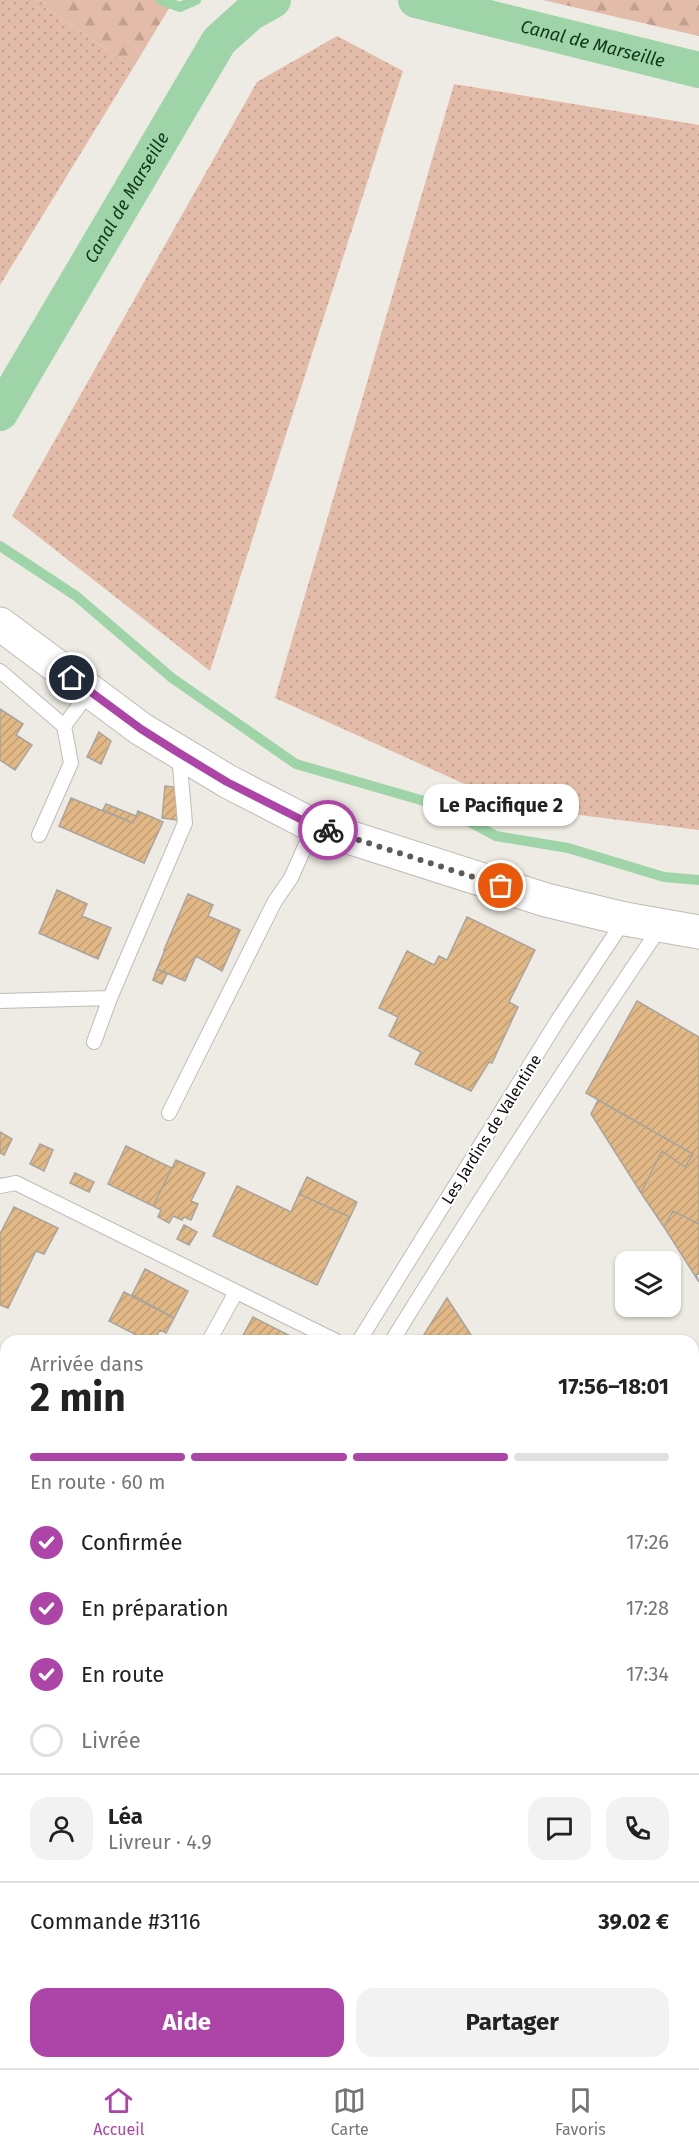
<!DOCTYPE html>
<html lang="fr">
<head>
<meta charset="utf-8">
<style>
  :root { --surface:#fff; --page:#f2f2f2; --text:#222; --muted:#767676; --line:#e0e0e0; --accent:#ad44a7 }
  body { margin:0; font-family:"Fira Sans",sans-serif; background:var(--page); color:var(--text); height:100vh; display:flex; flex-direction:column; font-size:22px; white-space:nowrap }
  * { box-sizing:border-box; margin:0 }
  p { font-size:20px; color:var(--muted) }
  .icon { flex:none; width:33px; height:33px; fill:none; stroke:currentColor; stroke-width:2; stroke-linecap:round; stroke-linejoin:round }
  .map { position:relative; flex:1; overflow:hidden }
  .drawer { position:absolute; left:0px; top:1335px; width:699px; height:734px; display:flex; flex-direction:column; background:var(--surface); border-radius:18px 18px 0 0; box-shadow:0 2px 4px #0004 }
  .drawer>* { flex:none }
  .controls { position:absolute; left:615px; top:1251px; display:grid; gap:12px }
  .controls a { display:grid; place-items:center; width:66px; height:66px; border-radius:12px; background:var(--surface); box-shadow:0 2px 4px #0004; font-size:30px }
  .pin { position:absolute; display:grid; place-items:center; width:51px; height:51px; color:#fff; margin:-26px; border:3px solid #fff; border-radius:50%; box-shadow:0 2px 6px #0007 }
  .courier { position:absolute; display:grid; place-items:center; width:60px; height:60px; margin:-30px; border:4px solid #ad44a7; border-radius:50%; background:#fff; color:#222; box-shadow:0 2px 8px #0007 }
  .bubble { position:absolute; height:42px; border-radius:18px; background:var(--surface); box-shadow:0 2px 4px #0004; font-size:20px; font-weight:700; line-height:42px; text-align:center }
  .headline em { font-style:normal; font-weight:700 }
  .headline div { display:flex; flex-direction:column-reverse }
  .headline { display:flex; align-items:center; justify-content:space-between; height:102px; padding:0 30px }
  h1 { font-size:39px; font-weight:700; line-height:45px }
  .bar { display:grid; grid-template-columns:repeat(4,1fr); gap:9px 6px; align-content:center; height:72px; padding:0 30px }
  .bar i { height:8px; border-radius:4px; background:var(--line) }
  .bar .on { background:var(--accent) }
  .bar p { grid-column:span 4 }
  .line { display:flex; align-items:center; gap:15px; padding:0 30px; border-top:2px solid var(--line) }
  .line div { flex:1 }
  .round { display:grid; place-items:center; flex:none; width:63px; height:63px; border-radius:18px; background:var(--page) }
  ol { padding:0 30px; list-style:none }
  li { display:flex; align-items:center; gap:18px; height:66px }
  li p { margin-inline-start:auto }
  li .icon { padding:6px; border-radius:50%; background:var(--accent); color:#fff; stroke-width:4 }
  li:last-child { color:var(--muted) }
  li i { width:33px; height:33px; border:3px solid var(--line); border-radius:50% }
  .button { display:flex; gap:12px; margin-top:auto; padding:12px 30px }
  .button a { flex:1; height:69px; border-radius:18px; background:var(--accent); color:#fff; font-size:24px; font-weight:700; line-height:69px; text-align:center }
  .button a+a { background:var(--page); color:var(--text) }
  .tab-bar { display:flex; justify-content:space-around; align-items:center; height:84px; border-top:2px solid var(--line); background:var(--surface); font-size:16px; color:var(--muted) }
  .tab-bar a { display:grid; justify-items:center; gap:3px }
  .tab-bar .on { color:var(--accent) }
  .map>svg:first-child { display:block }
  .grass { fill:url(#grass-dots) }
  .forest { fill:url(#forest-firs) }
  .pitch { fill:#e3bca9 }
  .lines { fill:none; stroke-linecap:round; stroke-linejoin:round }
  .stream { stroke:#9fd3a8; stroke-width:10 }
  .canal { stroke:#9fd3a8; stroke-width:36 }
  .building { fill:url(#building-hatch); stroke:#a9a49d; stroke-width:1.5 }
  .service-casing { stroke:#bebcb4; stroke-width:16 }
  .minor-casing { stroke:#bebcb4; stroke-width:29 }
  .secondary-casing { stroke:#bebcb4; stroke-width:35 }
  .service { stroke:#fff; stroke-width:14 }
  .minor { stroke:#fff; stroke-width:27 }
  .secondary { stroke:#fff; stroke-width:33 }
  .done { stroke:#5d5b57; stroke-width:6; stroke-dasharray:0 10.8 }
  .route { stroke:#ad44a7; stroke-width:8 }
  .labels { text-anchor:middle; stroke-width:4.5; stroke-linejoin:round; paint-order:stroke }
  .street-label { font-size:16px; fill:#0f0e0c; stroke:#fff }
  .water-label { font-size:18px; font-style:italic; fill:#10381b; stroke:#fff }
</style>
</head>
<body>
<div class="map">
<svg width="699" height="2068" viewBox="0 0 699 2068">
  <defs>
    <pattern id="grass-dots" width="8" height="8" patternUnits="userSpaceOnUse" patternTransform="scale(1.5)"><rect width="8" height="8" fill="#e3bca9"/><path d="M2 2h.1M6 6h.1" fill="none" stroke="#c2a090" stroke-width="1.8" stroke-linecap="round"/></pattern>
    <pattern id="forest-firs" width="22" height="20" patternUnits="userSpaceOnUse" patternTransform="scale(1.5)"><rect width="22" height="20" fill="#e3bca9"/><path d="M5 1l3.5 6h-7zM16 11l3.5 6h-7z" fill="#c2a090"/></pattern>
    <pattern id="building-hatch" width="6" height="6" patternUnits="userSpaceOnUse" patternTransform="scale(1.5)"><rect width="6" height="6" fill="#e2b986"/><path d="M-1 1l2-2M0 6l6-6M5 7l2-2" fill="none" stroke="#c19e72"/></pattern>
  </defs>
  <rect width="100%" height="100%" fill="#edebe3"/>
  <path class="grass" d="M 0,0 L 34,0 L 133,68 L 0,285 Z
    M 337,36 L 403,71 L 210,671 L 12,516 L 257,82 Z
    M 454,84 L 699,125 L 699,830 L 515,807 L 275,698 Z"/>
  <path class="forest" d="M 34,0 L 174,0 L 133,68 Z
    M 543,0 L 699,0 L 699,36 Z"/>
  <path class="pitch" d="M 699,1351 L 699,1424 L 693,1403 L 693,1353 Z"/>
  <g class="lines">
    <path class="stream" d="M 161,0 L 180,7 L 196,0
      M 0,546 L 76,596 L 172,678 L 296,764 L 438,805 L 496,836 L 568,848 L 664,877 L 699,880"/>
    <g class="canal">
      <path id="s1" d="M 416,0 L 699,70"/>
      <path id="s2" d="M 0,413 L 219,41 L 250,13 L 273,0"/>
    </g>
  </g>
  <path class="building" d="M 0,709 L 23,724 L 16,735 L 32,745 L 15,770 L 0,760 Z
    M 99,732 L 111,741 L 101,764 L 87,757 Z
    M 165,786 L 180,788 L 177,820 L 162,818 Z
    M 71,798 L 133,823 L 138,811 L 163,822 L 144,863 L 59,826 Z
    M 106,804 L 136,816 L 133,823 L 103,810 Z
    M 57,890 L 87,904 L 82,916 L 111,928 L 98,959 L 39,933 Z
    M 188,894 L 213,905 L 208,916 L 240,930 L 222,971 L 196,956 L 185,981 L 157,969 L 165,950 L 164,950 Z
    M 467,917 L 535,950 L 509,1002 L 518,1007 L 492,1063 L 489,1062 L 471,1091 L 415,1064 L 421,1052 L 389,1036 L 398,1017 L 379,1008 L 407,951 L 434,965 L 439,956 L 447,960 Z
    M 157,969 L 167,974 L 162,984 L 153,980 Z
    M 637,1001 L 699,1037 L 699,1224 L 673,1211 L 664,1227 L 641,1193 L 662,1151 L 685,1167 L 693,1154 L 586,1093 Z
    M 598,1100 L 693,1154 L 685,1167 L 662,1151 L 641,1193 L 591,1114 Z
    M 0,1132 L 12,1139 L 4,1155 L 0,1153 Z
    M 40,1144 L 53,1150 L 44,1171 L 30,1164 Z
    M 126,1146 L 172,1168 L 153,1206 L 108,1184 Z
    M 176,1160 L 205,1173 L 191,1201 L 198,1204 L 191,1220 L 184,1217 L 182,1220 L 173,1216 L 169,1223 L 158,1217 L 161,1210 L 153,1206 Z
    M 75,1173 L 94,1182 L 89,1192 L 70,1183 Z
    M 307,1177 L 357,1202 L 350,1217 L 299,1194 Z
    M 237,1186 L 291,1212 L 299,1194 L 350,1217 L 317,1285 L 213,1236 Z
    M 14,1207 L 58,1228 L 44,1254 L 36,1251 L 8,1308 L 0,1305 L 0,1234 Z
    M 673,1211 L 699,1224 L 699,1274 L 696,1275 L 699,1282 L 664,1227 Z
    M 184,1225 L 197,1232 L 189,1245 L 177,1239 Z
    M 145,1269 L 188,1291 L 174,1318 L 132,1295 Z
    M 124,1292 L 174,1318 L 166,1333 L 160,1330 L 154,1341 L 148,1341 L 109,1321 Z
    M 447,1298 L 475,1341 L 420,1341 Z
    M 253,1317 L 296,1339 L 294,1341 L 240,1341 Z
    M 0,1422 L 6,1424 L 6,1468 L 0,1465 Z
    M 6,1539 L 6,1588 L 0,1585 L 0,1552 Z
    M 6,1688 L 6,1750 L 0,1743 L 0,1693 Z
    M 693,1883 L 699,1886 L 699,1906 L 693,1903 Z
    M 693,1903 L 699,1906 L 699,1921 L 693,1934 Z
    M 693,1988 L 699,2001 L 699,2027 L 693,2031 Z
    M 82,2062 L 141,2062 L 145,2068 L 80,2068 L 78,2066 Z
    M 365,2062 L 391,2062 L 395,2068 L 370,2068 Z
    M 489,2062 L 517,2062 L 522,2068 L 493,2068 Z"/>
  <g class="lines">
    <g class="service-casing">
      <path id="service" d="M 0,671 L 64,726
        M 39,835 L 71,763 L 64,726 L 90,691
        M 0,1001 L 110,998
        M 94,1042 L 110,998 L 185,823 L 179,755
        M 169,1113 L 275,901 L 291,878 L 314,826
        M 0,1186 L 16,1183 L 336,1341
        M 209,1341 L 236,1292
        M 359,1341 L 558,1020 L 625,919
        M 392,1341 C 479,1200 569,1062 661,926
        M 0,1621 L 6,1624
        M 0,1787 L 6,1792
        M 197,2062 L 200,2068"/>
    </g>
    <g class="minor-casing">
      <path id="minor" d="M 695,2068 L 699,2066"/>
    </g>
    <g class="secondary-casing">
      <path id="secondary" d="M 0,624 L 141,729 L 227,781 L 314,826 L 546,900 L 625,919 L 699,932"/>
    </g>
    <use href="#service" class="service"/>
    <use href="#minor" class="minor"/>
    <use href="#secondary" class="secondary"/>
  </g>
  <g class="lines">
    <path class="done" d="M 328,830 L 501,886"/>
    <path class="route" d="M 72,678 L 141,729 L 179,753 L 227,782 L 314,826 L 328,830"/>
  </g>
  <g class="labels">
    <g class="street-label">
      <text transform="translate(491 1129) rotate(-58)" y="6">Les Jardins de Valentine</text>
    </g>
    <g class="water-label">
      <text dy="6" stroke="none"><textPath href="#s1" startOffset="182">Canal de Marseille</textPath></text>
      <text dy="6" stroke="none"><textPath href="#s2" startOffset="250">Canal de Marseille</textPath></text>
    </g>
  </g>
</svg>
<div class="controls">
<a><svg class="icon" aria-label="layers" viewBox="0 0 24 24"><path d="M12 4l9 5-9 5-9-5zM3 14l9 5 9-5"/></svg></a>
</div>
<div class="pin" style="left:501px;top:886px;background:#ea580c"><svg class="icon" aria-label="bag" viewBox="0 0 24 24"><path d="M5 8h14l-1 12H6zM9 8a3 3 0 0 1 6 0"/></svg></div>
<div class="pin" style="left:72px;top:678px;background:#1f2937"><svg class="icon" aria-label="home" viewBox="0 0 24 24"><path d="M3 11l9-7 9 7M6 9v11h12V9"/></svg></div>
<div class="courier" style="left:328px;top:830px"><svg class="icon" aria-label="bike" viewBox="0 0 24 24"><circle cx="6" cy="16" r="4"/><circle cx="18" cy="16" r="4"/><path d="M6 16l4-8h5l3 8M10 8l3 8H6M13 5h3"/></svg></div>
<div class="bubble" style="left:423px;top:784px;width:156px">Le Pacifique 2</div>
<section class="drawer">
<div class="headline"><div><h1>2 min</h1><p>Arrivée dans</p></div><em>17:56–18:01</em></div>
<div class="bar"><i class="on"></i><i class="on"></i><i class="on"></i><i></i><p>En route · 60 m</p></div>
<ol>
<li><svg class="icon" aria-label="check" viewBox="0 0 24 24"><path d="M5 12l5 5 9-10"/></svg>Confirmée<p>17:26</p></li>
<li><svg class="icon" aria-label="check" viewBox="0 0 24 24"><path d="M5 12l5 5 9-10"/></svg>En préparation<p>17:28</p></li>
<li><svg class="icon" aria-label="check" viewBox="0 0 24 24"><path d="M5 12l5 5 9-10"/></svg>En route<p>17:34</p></li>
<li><i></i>Livrée</li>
</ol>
<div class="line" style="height:108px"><a class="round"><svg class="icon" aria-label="person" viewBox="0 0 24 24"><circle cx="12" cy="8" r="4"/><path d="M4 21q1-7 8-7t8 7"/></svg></a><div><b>Léa</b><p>Livreur · 4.9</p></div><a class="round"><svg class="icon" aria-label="chat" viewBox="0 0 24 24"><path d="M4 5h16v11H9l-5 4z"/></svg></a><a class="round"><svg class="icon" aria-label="phone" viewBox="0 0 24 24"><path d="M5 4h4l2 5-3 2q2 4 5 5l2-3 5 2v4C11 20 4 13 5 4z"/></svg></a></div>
<div class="line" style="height:78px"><div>Commande #3116</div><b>39.02 €</b></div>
<div class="button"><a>Aide</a><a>Partager</a></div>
</section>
</div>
<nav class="tab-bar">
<a class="on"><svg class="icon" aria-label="home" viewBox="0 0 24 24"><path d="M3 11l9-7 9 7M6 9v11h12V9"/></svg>Accueil</a>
<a><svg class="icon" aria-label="map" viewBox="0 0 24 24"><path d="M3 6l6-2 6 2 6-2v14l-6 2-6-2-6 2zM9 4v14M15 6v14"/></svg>Carte</a>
<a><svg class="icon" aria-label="saved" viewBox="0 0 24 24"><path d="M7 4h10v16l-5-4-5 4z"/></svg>Favoris</a>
</nav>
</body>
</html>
